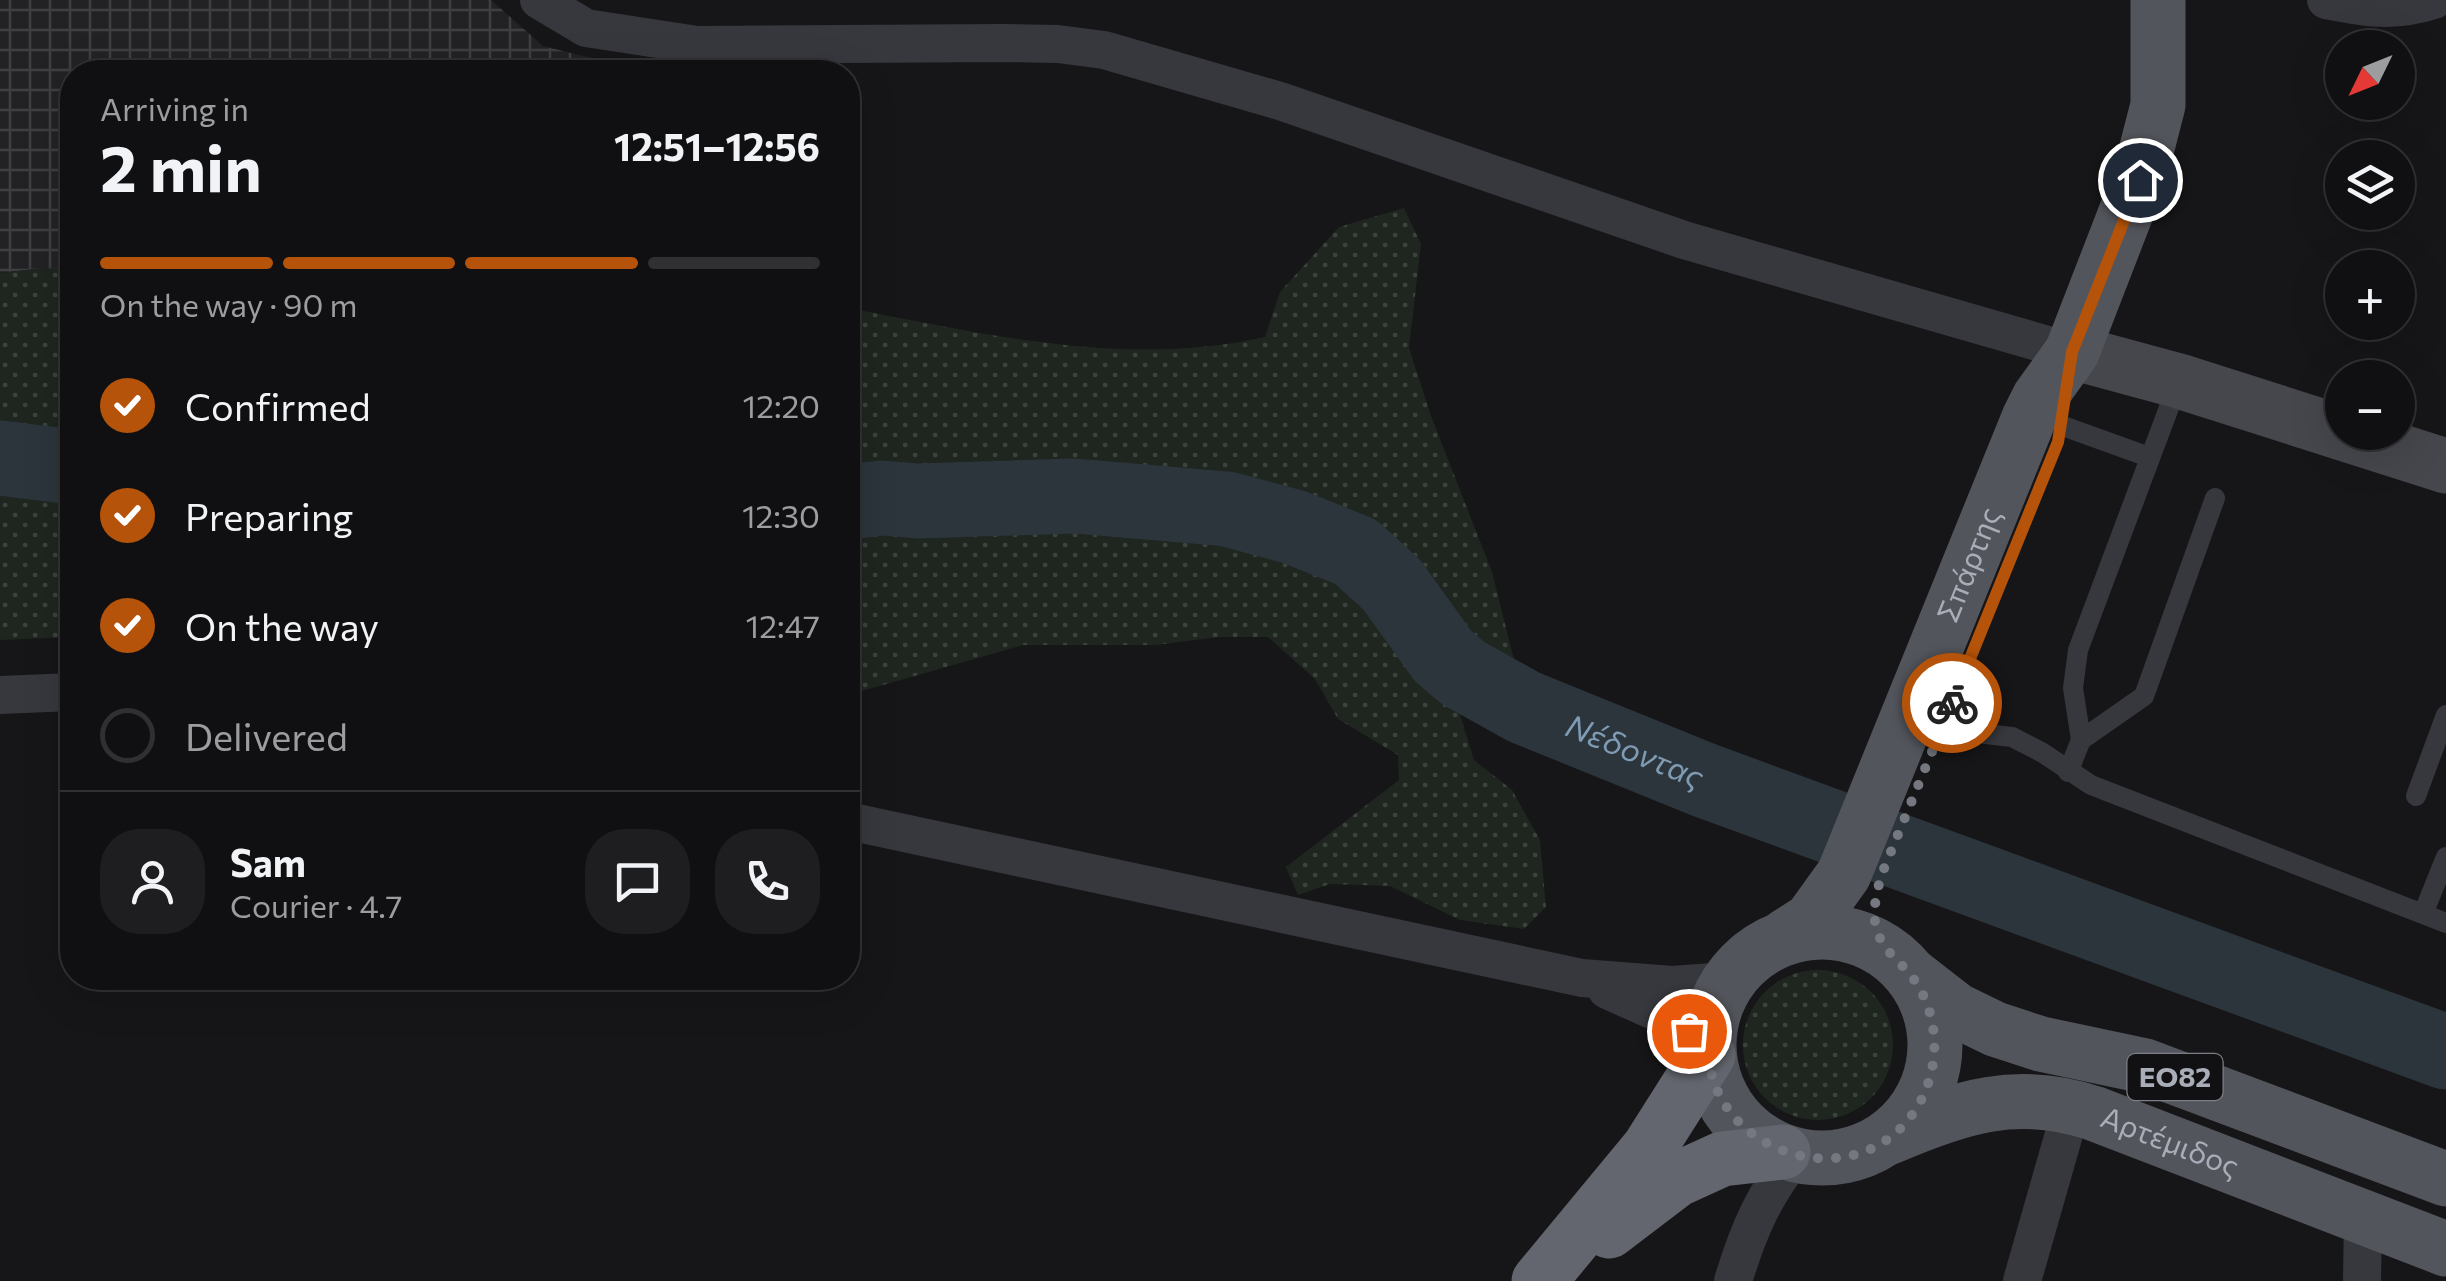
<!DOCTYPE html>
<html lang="en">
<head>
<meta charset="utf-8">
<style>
  :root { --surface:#101012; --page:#1e1e20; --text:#f1f3f6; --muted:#9c9d9f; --line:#303032; --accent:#b45309 }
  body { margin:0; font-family:Commissioner,sans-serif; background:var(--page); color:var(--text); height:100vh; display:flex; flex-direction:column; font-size:38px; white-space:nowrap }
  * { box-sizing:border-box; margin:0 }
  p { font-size:32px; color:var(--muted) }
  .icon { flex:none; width:55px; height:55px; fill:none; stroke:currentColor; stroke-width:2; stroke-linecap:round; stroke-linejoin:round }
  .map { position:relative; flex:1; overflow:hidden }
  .side { position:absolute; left:60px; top:60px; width:800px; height:930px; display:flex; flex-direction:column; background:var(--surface); border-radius:40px; box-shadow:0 10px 40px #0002,0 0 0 2px var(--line) }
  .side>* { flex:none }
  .needle { width:65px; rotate:227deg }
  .controls { position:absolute; left:2325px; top:30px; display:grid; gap:20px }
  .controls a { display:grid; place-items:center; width:90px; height:90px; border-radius:50%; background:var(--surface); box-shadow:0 10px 40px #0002,0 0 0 2px var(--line); font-size:50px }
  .pin { position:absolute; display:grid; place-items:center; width:85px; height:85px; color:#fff; margin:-42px; border:5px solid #fff; border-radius:50%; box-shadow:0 2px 10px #0007 }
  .courier { position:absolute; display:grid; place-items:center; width:100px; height:100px; margin:-50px; border:8px solid #b45309; border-radius:50%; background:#fff; color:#222; box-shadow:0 2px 12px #0007 }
  .headline em { font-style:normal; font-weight:700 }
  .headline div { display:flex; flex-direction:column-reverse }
  .headline { display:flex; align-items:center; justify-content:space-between; height:170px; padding:0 40px }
  h1 { font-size:65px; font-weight:700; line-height:75px }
  .bar { display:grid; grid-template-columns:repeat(4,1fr); gap:15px 10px; align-content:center; height:120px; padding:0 40px }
  .bar i { height:12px; border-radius:8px; background:var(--line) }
  .bar .selected { background:var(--accent) }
  .bar p { grid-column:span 4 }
  .line { display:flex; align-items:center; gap:25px; padding:0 40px; border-top:2px solid var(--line) }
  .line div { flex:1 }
  .round { display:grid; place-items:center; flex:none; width:105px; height:105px; border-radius:40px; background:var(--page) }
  ol { padding:0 40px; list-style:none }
  li { display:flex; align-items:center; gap:30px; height:110px }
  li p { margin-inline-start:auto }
  li .icon { padding:10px; border-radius:50%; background:var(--accent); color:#fff; stroke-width:4 }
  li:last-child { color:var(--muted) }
  li i { width:55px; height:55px; border:5px solid var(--line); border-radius:50% }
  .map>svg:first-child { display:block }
  .industrial { fill:url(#industrial-grid) }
  .grass { fill:url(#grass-dots) }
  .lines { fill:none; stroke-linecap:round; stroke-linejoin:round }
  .river { stroke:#2c353c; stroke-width:75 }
  .lane { stroke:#37383d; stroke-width:20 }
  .street { stroke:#37383d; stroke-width:38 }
  .secondary { stroke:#45474d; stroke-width:55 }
  .primary { stroke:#53555c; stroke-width:55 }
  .highway { stroke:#63666e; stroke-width:55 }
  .done { stroke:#757880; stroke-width:10; stroke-dasharray:0 18 }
  .route { stroke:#b45309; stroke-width:12 }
  .labels { text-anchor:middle; stroke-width:9; stroke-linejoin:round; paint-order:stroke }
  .shield { fill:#111113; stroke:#7b7e86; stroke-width:2.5 }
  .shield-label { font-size:28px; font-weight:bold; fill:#a8adb8 }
  .street-label { font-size:30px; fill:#a8adb8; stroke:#111113 }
  .water-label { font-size:32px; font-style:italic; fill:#7f9bb3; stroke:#111113 }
</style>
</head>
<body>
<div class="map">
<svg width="2446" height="1281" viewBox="0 0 2446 1281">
  <defs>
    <pattern id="industrial-grid" width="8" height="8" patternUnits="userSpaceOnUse" patternTransform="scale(2.5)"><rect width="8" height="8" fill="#222225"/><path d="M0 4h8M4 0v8" fill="none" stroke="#3f3f43"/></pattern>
    <pattern id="grass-dots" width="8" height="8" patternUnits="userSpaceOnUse" patternTransform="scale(2.5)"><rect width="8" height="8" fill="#1e261f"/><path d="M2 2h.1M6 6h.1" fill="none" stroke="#3c433d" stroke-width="1.8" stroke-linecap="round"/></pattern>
  </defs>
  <rect width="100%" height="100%" fill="#161618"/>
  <path class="industrial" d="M 0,0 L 491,0 L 543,46 L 647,72 L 72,72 L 72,271 L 44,268 L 0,273 Z"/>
  <path class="grass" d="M 1404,208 L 1421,244 L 1409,348 L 1431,416 L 1492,572 L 1516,668 L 1499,675 L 1459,712 L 1474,760 L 1512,790 L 1540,840 L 1546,907 L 1524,929 L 1460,920 L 1390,886 L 1330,884 L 1298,895 L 1286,867 L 1399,780 L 1398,755 L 1338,719 L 1315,679 L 1268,637 L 1218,637 L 1156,645 L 1023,645 L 855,693 L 848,692 L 848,308 C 984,334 1127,368 1265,337 L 1280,292 L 1339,227 Z
    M 44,268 L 72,271 L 72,637 L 0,640 L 0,273 Z
    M1743 1045a75 75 0 1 1 150 0a75 75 0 1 1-150 0Z"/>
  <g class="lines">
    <g class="river">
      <path d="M 0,458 L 72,467"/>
      <path id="s1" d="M 848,502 L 882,498 L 918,501 L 1075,496 L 1227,509 L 1294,527 L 1356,552 L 1392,585 L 1443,656 L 1463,673 L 1524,707 L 1704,780 L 2446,1052"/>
    </g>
    <path class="lane" d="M 2063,426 L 2149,457
      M 1942,729 L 2012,737 L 2043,753 L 2091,785 L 2446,923
      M 2081,740 L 2073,688 L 2078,650 L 2179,381
      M 2068,772 L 2081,740 L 2144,696 L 2215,498
      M 2416,796 L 2446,715
      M 2423,914 L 2446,857"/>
    <path class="street" d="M 539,0 L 586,28 L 697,45 L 1002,43 L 1058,44 L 1104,50 L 1280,101 L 1684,240 L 2072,352
      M 2326,0 C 2367,8 2394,13 2434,0
      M 0,695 L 72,692
      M 848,821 L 1582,978 L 1672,985 L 1727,981
      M 1607,990 L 1670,1018 L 1708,1043
      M 1733,1281 C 1749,1229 1762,1199 1795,1155
      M 2022,1281 L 2072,1106
      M 2362,1281 L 2363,1217"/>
    <path class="secondary" d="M 2072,352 L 2179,381 L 2446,466"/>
    <g class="primary">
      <circle cx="1822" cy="1045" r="113"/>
      <path id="s2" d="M 1786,936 L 1811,920 L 1844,874 L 2029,418 L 2039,398 L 2072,352 L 2139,179 L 2158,105 L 2158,0"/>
      <path d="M 1911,975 L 1956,1010 L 1995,1029 L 2041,1044 L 2145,1066 L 2446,1179"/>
      <path id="s3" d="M 1890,1137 C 1960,1107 2017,1088 2093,1113 L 2446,1249"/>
    </g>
    <path class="highway" d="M 1609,1231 L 1676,1180 L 1722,1159 L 1783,1152
      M 1539,1281 L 1649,1148 L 1708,1055"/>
  </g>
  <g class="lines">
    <path class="done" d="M 1689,1031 L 1708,1044 C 1706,1153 1856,1203 1916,1109 C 1942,1068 1941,1012 1909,973 C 1897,959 1884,951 1877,931 C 1871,913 1877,889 1883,871 L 1952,703"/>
    <path class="route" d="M 1952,703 L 2058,442 L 2072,352 L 2140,180"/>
  </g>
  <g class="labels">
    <rect class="shield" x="2127.5" y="1054" width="95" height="46" rx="8"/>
    <g class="shield-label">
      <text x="2175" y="1087">ΕΟ82</text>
    </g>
    <g class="street-label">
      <text dy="10" stroke="none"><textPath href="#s2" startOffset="420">Σπάρτης</textPath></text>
      <text dy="10" stroke="none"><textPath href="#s3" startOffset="292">Αρτέμιδος</textPath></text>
    </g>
    <g class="water-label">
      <text dy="11" stroke="none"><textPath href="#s1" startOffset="868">Νέδoντας</textPath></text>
    </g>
  </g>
</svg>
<div class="controls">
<a><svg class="needle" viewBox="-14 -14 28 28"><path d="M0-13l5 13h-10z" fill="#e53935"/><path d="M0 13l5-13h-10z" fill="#9c9d9f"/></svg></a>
<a><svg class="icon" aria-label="layers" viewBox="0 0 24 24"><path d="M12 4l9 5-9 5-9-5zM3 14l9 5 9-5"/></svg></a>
<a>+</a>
<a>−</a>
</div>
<div class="pin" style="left:1689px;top:1031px;background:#ea580c"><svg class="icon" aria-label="bag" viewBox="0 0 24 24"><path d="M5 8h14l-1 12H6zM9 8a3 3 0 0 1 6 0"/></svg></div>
<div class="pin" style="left:2140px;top:180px;background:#1f2937"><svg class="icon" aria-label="home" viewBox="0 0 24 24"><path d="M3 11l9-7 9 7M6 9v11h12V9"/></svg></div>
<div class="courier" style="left:1952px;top:703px"><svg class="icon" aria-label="bike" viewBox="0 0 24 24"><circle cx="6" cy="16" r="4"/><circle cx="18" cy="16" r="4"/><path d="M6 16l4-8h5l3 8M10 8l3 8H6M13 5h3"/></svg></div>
<section class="side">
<div class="headline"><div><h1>2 min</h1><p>Arriving in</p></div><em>12:51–12:56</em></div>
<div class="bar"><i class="selected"></i><i class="selected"></i><i class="selected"></i><i></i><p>On the way · 90 m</p></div>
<ol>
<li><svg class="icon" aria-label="check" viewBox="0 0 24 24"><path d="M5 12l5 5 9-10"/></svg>Confirmed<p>12:20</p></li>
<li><svg class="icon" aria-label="check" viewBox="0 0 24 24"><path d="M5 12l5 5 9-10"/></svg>Preparing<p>12:30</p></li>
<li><svg class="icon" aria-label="check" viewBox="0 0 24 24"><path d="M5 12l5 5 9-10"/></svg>On the way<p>12:47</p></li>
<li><i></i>Delivered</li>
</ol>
<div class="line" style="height:180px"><a class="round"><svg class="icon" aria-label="person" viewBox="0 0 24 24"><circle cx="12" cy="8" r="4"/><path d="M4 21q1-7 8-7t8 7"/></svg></a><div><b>Sam</b><p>Courier · 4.7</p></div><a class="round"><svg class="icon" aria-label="chat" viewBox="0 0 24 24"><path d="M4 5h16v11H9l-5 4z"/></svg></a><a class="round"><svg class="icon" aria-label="phone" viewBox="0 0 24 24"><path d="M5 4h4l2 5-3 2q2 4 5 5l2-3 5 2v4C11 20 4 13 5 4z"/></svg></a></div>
</section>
</div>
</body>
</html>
